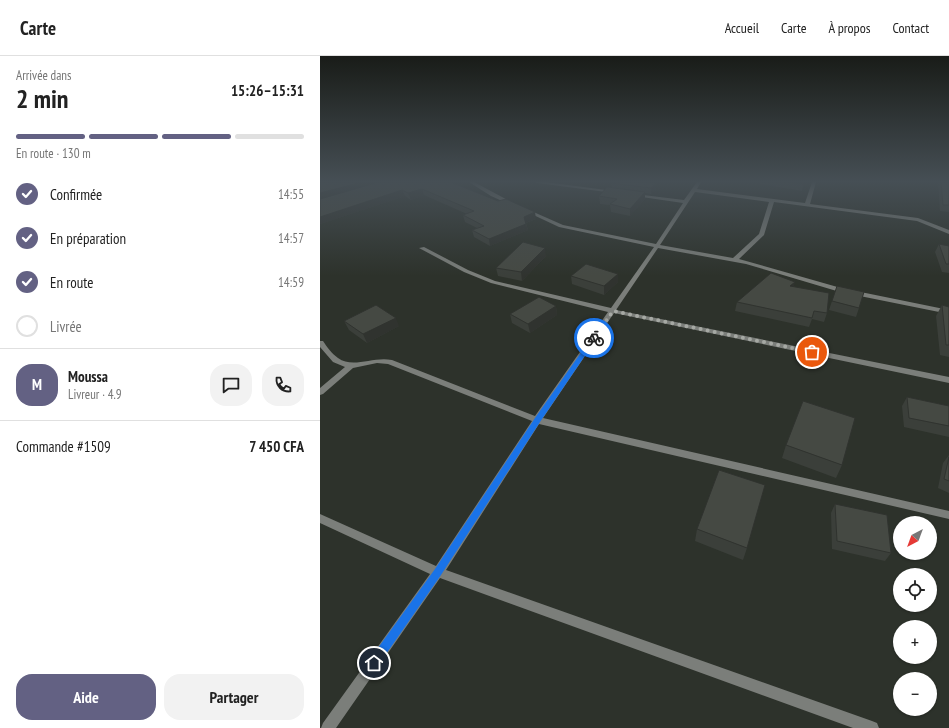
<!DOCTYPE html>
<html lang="fr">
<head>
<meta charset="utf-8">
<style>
  :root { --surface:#fff; --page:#f2f2f2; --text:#222; --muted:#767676; --line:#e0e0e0; --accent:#636183 }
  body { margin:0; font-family:"PT Sans Narrow",sans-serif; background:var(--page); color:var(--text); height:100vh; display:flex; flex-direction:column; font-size:15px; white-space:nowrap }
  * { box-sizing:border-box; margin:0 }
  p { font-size:13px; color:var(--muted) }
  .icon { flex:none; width:22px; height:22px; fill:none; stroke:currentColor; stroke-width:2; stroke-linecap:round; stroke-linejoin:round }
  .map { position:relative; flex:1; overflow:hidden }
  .details { display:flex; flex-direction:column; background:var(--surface); width:320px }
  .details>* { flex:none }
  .needle { width:26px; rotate:221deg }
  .fabs { position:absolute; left:573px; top:460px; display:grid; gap:8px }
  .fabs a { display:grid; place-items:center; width:44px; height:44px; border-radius:50%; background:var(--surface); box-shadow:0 1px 3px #0004; font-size:20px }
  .pin { position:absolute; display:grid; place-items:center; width:34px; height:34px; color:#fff; margin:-17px; border:2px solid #fff; border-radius:50%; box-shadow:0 1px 4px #0007 }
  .courier { position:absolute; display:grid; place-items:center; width:40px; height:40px; margin:-20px; border:3px solid #1a73e8; border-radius:50%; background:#fff; color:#222; box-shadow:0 1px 5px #0007 }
  .summary em { font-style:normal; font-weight:700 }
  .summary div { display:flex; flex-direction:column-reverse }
  .summary { display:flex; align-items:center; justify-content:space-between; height:68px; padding:0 16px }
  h1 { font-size:26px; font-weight:700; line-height:30px }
  .bar { display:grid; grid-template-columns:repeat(4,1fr); gap:6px 4px; align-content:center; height:48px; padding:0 16px }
  .bar i { height:5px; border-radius:3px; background:var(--line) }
  .bar .selected { background:var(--accent) }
  .bar p { grid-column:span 4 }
  .line { display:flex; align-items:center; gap:10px; padding:0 16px; border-top:1px solid var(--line) }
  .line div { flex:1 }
  .round { display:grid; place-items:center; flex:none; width:42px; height:42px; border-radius:16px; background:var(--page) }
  ol { padding:0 16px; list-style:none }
  li { display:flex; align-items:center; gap:12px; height:44px }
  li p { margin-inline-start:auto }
  li .icon { padding:4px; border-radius:50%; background:var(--accent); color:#fff; stroke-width:4 }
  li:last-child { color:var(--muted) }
  li i { width:22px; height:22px; border:2px solid var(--line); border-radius:50% }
  .primary-button { display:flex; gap:8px; margin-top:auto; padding:8px 16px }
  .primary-button a { flex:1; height:46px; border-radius:16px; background:var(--accent); color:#fff; font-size:16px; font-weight:700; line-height:46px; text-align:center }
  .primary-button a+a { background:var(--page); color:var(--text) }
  header { display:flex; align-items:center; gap:24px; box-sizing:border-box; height:56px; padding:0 20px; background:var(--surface); border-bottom:1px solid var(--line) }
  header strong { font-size:19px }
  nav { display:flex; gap:22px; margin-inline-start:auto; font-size:14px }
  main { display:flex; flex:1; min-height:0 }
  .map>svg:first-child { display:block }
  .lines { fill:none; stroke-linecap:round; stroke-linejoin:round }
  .minor { fill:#7b7e7a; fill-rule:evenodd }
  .wall { fill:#3b3f3a }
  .shaded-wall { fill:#30332f }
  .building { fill:#454943; stroke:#30332f }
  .route { fill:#1a73e8 }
  .done { stroke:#a6a9a4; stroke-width:4; stroke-dasharray:0 7.2 }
</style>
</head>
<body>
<header>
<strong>Carte</strong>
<nav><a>Accueil</a><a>Carte</a><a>À propos</a><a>Contact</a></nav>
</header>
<main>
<section class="details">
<div class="summary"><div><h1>2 min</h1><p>Arrivée dans</p></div><em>15:26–15:31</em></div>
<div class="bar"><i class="selected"></i><i class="selected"></i><i class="selected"></i><i></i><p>En route · 130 m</p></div>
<ol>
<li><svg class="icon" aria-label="check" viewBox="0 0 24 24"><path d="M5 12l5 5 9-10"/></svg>Confirmée<p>14:55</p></li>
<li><svg class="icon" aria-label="check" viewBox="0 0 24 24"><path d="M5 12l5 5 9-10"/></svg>En préparation<p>14:57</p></li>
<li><svg class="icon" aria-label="check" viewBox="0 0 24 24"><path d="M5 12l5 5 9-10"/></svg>En route<p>14:59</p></li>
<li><i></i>Livrée</li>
</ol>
<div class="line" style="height:72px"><b class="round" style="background:var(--accent);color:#fff">M</b><div><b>Moussa</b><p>Livreur · 4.9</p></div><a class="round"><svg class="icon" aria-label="chat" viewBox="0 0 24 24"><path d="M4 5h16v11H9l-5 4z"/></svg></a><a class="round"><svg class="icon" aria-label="phone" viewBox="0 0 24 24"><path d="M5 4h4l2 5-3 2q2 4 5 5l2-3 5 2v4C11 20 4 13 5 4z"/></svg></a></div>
<div class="line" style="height:52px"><div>Commande #1509</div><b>7 450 CFA</b></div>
<div class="primary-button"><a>Aide</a><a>Partager</a></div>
</section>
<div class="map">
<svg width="629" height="672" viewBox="0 0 629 672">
  <rect width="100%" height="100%" fill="#2d322b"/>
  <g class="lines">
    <path class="minor" d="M 149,126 L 154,126 L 195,148 L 191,149 L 171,140 Z
      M 215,126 L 225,126 L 294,135 L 296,136 L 294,137 L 217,127 Z
      M 377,126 L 381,126 L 377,133 L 485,147 L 492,126 L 496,126 L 490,148 L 598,162 L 629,174 L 629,178 L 597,165 L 454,146 L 444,179 L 419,203 L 521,232 L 629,254 L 629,258 L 520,236 L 426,208 L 338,192 L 296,254 L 629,321 L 629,327 L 294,257 L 223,362 L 629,455 L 629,463 L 219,368 L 126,514 L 552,665 L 557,667 L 559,672 L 533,672 L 120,522 L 16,672 L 1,672 L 3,667 L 110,518 L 0,467 L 0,458 L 116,510 L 212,365 L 68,308 L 57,307 L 33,312 L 3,338 L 0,339 L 0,332 L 25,311 L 13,306 L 0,291 L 0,285 L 3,285 C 7,291 12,298 18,302 C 33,313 53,300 72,304 L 215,360 L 288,256 L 171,227 L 144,216 L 99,192 L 104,191 L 148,214 L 175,225 L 291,252 L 334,191 L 239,171 L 205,155 L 209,154 L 243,169 L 336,188 L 363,147 L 315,140 L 313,139 L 315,138 L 364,144 ZM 375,136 L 449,146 L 439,178 L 413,202 L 340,189 Z"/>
  </g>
  <path class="wall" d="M 0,126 L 140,130 L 216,163 L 206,167 L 208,174 L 170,190 L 154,181 L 152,174 L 157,172 L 145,166 L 143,159 L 147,158 L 104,139 L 91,144 L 85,140 L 0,168 Z
    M 440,126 L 484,126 L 482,135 L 440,128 Z
    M 618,126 L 629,126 L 629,156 L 620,155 Z
    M 291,127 L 336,129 L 336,134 L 331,138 L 325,137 L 325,143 L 310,160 L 291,156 L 290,149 L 280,148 L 279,140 L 292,132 Z
    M 619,188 L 629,190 L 629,217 L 622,216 L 615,196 Z
    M 226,200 L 202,225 L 178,220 L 176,212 Z
    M 298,218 L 298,226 L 284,239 L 252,228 L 251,220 Z
    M 474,231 L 507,257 L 504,266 L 492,263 L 489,271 L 415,255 L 417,246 Z
    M 512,245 L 539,252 L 536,261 L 509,254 Z
    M 622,249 L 629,251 L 629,301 L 620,299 L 616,260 Z
    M 236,250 L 237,259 L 210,277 L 192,267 L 190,258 Z
    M 24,265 L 79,270 L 47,287 L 29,274 Z
    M 587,341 L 629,350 L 629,381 L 584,371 L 582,350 Z
    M 466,389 L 522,409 L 516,422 L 462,402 Z
    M 629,399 L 629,437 L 618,432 L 623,407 Z
    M 515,448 L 571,497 L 565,505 L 512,493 L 511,457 Z
    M 377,473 L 427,492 L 423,504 L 375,485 Z"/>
  <path class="shaded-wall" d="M 42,126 L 66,126 L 0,145 L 0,137 Z
    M 135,126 L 148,126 L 134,133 L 133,127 Z
    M 332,126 L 339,126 L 336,129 L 336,134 L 331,138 L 331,132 Z
    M 102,133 L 104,139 L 91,144 L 88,137 Z
    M 82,134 L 85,140 L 0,168 L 0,161 Z
    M 325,136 L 325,143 L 310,160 L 310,153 Z
    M 215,156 L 216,163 L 205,167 L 204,161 Z
    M 206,168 L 208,174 L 170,190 L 169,183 Z
    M 225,192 L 226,200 L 202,225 L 201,216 Z
    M 298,218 L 298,226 L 284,239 L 284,230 Z
    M 475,226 L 473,234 L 470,230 Z
    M 236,250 L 237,259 L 210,277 L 208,268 Z
    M 76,262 L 79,270 L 47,287 L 43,278 Z"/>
  <path class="building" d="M 0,126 L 42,126 L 0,137 Z
    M 59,126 L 135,126 L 133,127 L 178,145 L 186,143 L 215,156 L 204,161 L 206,168 L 169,183 L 152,174 L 164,170 L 143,159 L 154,155 L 102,133 L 88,137 L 82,134 L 0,161 L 0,143 Z
    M 292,126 L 332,126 L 336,128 L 331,132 L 291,127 Z
    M 470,126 L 484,126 L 483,128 Z
    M 621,126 L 629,126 L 629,149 L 623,149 Z
    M 287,131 L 325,136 L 310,153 L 290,148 L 297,143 L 279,140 Z
    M 203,186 L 225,192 L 201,216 L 176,212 Z
    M 619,188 L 629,190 L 629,208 L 626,208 Z
    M 266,208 L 298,218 L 284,230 L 251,220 Z
    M 451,217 L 475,226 L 470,230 L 509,237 L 507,257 L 494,255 L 492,262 L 417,246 Z
    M 517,230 L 544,236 L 539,252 L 512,245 Z
    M 219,241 L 236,250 L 208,268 L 190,258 Z
    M 56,249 L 76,262 L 43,278 L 24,265 Z
    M 622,249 L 629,251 L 629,289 L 626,289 Z
    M 587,341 L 629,350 L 629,370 L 589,362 Z
    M 483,345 L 535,362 L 522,409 L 466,389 Z
    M 629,401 L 629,425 L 624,423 Z
    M 399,414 L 445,429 L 427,492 L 377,473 Z
    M 515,448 L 567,459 L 571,497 L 517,485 Z"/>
  <linearGradient id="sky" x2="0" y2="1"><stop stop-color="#191c18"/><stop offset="0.57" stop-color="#464f55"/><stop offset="1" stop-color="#464f55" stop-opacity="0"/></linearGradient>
  <rect width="629" height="220" fill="url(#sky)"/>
  <path class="route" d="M 272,281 L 277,282 L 220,366 L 121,519 L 57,611 L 54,612 L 50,611 L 48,607 L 50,603 L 115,513 L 215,362 Z"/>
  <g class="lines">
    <path class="done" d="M 274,282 L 293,255 L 492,296"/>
  </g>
</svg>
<div class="fabs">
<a><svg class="needle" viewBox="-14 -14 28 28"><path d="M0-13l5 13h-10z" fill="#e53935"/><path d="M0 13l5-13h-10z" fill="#767676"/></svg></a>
<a><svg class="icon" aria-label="locate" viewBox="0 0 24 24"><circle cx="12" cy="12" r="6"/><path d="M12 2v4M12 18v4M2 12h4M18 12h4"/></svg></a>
<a>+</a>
<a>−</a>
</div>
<div class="pin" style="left:492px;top:296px;background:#ea580c"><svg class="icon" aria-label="bag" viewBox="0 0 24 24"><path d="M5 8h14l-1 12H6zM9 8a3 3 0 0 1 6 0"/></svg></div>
<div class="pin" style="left:54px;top:607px;background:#1f2937"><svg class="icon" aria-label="home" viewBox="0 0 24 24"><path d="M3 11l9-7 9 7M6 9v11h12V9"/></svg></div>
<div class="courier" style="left:274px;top:282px"><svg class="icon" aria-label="bike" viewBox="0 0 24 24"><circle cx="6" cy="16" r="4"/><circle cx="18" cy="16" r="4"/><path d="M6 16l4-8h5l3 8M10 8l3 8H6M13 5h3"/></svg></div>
</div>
</main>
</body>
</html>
